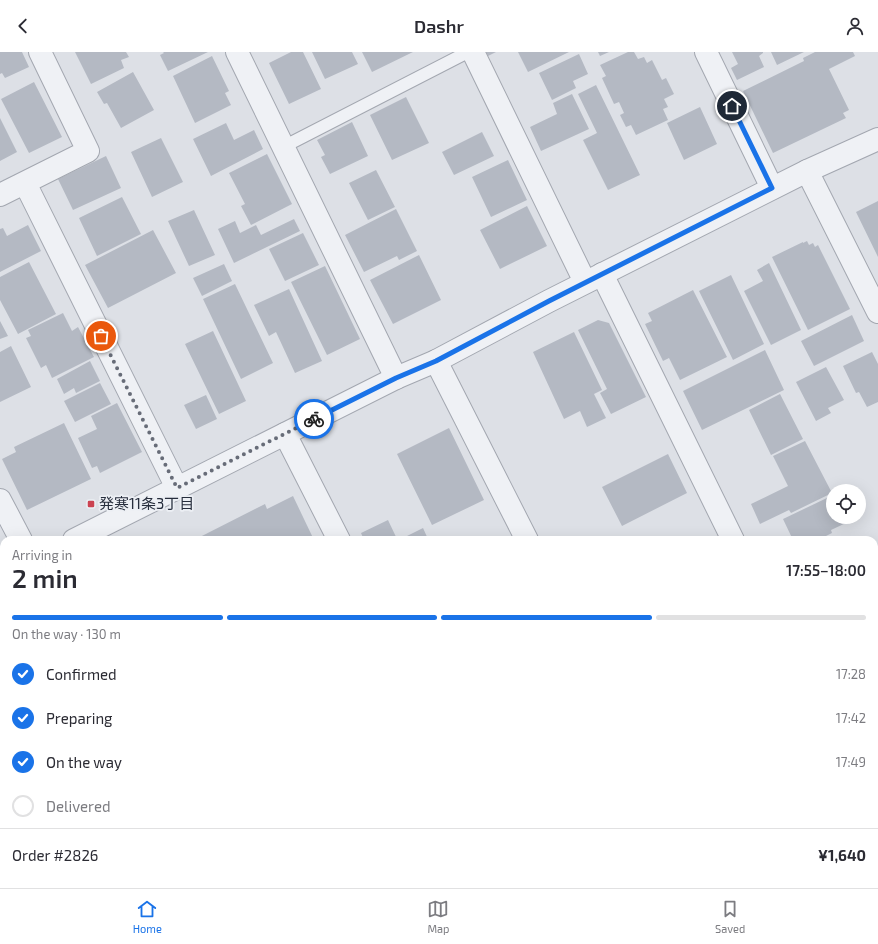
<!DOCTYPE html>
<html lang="en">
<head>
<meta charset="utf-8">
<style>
  :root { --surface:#fff; --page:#f2f2f3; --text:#2b2b33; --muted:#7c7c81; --line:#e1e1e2; --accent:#1a73e8 }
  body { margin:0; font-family:"Exo 2","Noto Sans JP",sans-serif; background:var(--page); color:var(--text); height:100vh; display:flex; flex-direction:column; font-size:15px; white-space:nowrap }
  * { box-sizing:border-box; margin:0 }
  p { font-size:13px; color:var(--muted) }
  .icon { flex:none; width:22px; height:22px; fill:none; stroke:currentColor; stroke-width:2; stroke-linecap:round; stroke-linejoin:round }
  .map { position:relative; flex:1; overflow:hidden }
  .sheet { position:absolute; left:0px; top:484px; width:878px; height:352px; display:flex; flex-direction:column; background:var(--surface); border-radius:12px 12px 0 0; box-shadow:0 4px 16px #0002 }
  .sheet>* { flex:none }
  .tools { position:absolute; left:826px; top:432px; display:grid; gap:8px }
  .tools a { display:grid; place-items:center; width:40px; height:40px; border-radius:50%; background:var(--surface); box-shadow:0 4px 16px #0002; font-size:20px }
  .pin { position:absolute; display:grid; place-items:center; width:34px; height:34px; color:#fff; margin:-17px; border:2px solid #fff; border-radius:50%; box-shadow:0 1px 4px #0007 }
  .courier { position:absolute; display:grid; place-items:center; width:40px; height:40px; margin:-20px; border:3px solid #1a73e8; border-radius:50%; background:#fff; color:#222; box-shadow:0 1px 5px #0007 }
  .head em { font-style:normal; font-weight:600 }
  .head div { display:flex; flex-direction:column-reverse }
  .head { display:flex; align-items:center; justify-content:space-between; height:68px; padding:0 12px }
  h1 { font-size:26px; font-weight:600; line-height:30px }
  .bar { display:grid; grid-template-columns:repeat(4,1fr); gap:6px 4px; align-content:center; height:48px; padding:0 12px }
  .bar i { height:5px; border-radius:3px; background:var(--line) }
  .bar .active { background:var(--accent) }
  .bar p { grid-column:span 4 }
  .line { display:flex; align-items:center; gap:10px; padding:0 12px; border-top:1px solid var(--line) }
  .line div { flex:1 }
  ol { padding:0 12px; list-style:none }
  li { display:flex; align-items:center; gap:12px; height:44px }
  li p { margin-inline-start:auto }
  li .icon { padding:4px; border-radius:50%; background:var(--accent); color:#fff; stroke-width:4 }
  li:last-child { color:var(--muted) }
  li i { width:22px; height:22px; border:2px solid var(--line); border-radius:50% }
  header { display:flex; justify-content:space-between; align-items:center; height:52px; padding:0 12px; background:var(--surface); font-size:18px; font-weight:600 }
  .menu { display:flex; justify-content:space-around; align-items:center; height:56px; border-top:1px solid var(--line); background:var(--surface); font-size:11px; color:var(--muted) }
  .menu a { display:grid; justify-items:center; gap:2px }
  .menu .active { color:var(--accent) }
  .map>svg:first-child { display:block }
  .building { fill:#b4b9c3 }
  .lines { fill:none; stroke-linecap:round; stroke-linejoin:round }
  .service-casing { stroke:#a3a7b0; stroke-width:14 }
  .minor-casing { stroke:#a3a7b0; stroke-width:24 }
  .tertiary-casing { stroke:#a3a7b0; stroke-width:24 }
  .service { stroke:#eff1f5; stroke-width:12 }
  .minor { stroke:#eff1f5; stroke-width:22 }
  .tertiary { stroke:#eff1f5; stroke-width:22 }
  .done { stroke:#676c78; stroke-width:4; stroke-dasharray:0 7.2 }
  .route { stroke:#1a73e8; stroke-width:5 }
  .poi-dot { fill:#cb4351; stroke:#eceff4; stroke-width:1.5 }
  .labels { text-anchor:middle; stroke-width:3.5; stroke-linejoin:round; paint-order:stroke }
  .poi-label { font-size:15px; fill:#272e3d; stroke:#eceff4; text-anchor:start }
</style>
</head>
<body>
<header><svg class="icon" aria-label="back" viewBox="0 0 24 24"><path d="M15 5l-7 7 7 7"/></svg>Dashr<svg class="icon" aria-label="person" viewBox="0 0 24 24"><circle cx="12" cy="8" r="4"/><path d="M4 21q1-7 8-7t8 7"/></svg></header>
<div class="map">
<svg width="878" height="836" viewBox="0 0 878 836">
  <rect width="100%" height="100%" fill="#dde0e6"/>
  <path class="building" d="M 0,0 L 22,0 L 29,15 L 5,26 L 2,21 L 0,22 Z
    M 75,0 L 126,0 L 129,5 L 121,8 L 124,16 L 91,32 Z
    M 163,0 L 208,0 L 168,19 L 160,3 L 164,1 Z
    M 291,0 L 303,0 L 321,37 L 289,52 L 269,11 Z
    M 312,0 L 352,0 L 358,12 L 325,27 Z
    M 362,0 L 413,0 L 372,20 Z
    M 486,0 L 496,0 L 488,4 Z
    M 518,0 L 569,0 L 528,20 Z
    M 598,0 L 609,0 L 600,4 Z
    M 628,0 L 634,0 L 638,7 L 644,5 L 647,11 L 652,8 L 662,28 L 666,26 L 674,42 L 664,47 L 668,55 L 663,57 L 668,68 L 636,83 L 631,73 L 626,75 L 620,63 L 624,61 L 619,50 L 614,52 L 602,26 L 606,24 L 600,13 Z
    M 732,0 L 763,0 L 763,1 L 759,4 L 764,15 L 737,28 L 731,16 L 738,12 Z
    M 771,0 L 804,0 L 777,13 Z
    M 815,0 L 853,0 L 855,4 L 829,17 L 849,58 L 843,61 L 846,66 L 773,101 L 743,39 L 804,9 L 803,6 Z
    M 579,2 L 588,22 L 573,29 L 576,36 L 552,48 L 539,21 Z
    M 212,4 L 229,39 L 225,41 L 231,53 L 195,71 L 173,24 Z
    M 133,20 L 154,58 L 121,76 L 107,51 L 104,52 L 97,40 Z
    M 34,30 L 62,85 L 29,101 L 1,47 Z
    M 596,33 L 640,123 L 608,138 L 583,88 L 597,81 L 578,42 Z
    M 572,42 L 589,77 L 541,99 L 530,75 L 557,62 L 553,51 Z
    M 406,45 L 429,91 L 392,108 L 370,63 Z
    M 700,55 L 717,92 L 684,108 L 667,71 Z
    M 0,66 L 17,100 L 0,109 Z
    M 352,70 L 368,104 L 330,122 L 321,105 L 325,103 L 317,88 Z
    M 226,71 L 234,88 L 254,78 L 263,97 L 211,124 L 193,87 Z
    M 482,80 L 494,104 L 454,123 L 442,100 Z
    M 161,86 L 183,130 L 152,145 L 131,100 Z
    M 267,102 L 292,152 L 251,173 L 241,154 L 245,152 L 229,121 Z
    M 106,104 L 121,136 L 73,158 L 58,127 Z
    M 508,108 L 527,148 L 491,165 L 472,125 Z
    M 376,118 L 395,155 L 368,168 L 349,131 Z
    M 122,145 L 141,182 L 97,204 L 79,166 Z
    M 878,149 L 878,205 L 856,160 Z
    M 527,154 L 547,194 L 500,217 L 480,178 Z
    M 396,157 L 417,199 L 399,208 L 397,204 L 364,220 L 345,183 Z
    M 194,158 L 215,203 L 189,214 L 168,169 Z
    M 294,167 L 300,179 L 234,211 L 218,177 L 235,169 L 240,181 L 256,173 L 261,183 Z
    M 28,173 L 41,199 L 0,220 L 0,177 L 3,176 L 7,184 Z
    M 153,178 L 176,221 L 108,256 L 85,213 Z
    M 303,181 L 319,213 L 285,229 L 269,197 Z
    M 807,189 L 809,193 L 813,191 L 815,195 L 818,193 L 850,257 L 808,278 L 772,205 L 803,190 L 803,191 Z
    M 419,203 L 441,248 L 393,272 L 370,228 Z
    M 29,210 L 56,262 L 18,282 L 0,248 L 0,225 Z
    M 769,211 L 801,278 L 771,293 L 744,239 L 763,229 L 757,218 Z
    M 224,212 L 232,229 L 202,244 L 193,226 Z
    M 325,214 L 360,287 L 327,303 L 291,230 Z
    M 731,223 L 764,292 L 733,308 L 699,239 Z
    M 235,232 L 273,311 L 241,327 L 203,247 Z
    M 289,237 L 322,309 L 295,321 L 276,280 L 269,284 L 254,253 Z
    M 693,238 L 727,305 L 680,328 L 669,306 L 663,309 L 645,272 L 652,269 L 648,261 Z
    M 63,261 L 72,279 L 78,275 L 94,305 L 52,326 L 46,313 L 41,316 L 26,286 L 31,284 L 28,278 Z
    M 852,263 L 864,289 L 814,314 L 801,289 Z
    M 598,268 L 609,271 L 646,345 L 611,362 L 600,341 L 607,337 L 578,278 Z
    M 0,269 L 8,284 L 0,287 Z
    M 213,279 L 246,349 L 219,362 L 185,292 Z
    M 574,280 L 602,338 L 594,342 L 606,366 L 587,375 L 580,359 L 564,367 L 533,300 Z
    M 11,294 L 31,335 L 0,350 L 0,300 Z
    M 765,298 L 784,338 L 702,378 L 683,339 Z
    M 872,300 L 878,312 L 878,350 L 867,355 L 859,340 L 856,341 L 843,314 Z
    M 90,309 L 100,329 L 76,341 L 74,336 L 64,342 L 57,327 Z
    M 826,315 L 844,348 L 828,356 L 831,361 L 816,369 L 796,330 Z
    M 100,331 L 111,352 L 75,370 L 64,349 Z
    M 780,342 L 803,387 L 771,403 L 749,358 Z
    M 206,343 L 217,367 L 196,377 L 184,353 Z
    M 117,351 L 142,400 L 100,421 L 97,414 L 92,416 L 78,386 L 97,377 L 91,364 Z
    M 64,371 L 91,427 L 27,458 L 2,407 L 16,400 L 14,395 Z
    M 449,376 L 484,448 L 432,473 L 397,402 Z
    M 805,389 L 832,441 L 791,461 L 789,458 L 760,472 L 751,452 L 788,434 L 773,404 Z
    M 668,402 L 687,441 L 622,474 L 602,435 Z
    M 293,444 L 314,488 L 194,488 L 265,452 L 267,457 Z
    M 829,445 L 833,451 L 833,465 L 845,465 L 848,470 L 831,478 L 832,481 L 818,488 L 793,488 L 783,467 Z
    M 388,468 L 397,487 L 394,488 L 364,488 L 361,481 Z
    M 423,476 L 428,487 L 426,488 L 399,488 Z
    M 874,518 L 878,527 L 878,563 L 874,564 Z
    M 4,578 L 4,628 L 0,630 L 0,580 Z
    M 874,634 L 878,642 L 878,704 L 874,706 Z
    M 0,670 L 4,678 L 4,691 L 0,693 Z
    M 0,782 L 4,790 L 4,832 L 25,832 L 27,836 L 0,836 Z
    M 874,820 L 878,827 L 874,829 Z
    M 44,832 L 93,832 L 95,836 L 46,836 Z
    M 214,832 L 252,832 L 254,836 L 209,836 L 209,835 Z
    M 311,832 L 347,832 L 349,835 L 347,836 L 313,836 Z
    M 451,832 L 489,832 L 491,836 L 453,836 Z
    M 537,832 L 554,832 L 546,836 L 539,836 Z
    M 564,832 L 601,832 L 603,836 L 562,836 L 560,834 Z
    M 613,832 L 656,832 L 648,836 L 615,836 Z
    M 739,832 L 743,832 L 745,836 L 731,836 Z
    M 745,832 L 756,832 L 748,836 Z
    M 808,832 L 868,832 L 860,836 L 810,836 Z"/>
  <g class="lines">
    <g class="service-casing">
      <path id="service" d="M 283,95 L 468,0
        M 188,836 L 196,832"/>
    </g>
    <g class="minor-casing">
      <path id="minor" d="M 237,0 L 396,326
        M 473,0 L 585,230
        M 706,0 L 772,136
        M 807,119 L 878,260
        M 25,131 L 177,436
        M 0,143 L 88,99 L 40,0
        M 602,222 L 733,488
        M 436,309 L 527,488
        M 285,382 L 339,488
        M 0,448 L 21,488
        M 874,600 L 878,598
        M 874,776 L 878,784
        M 178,832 L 180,836
        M 512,832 L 514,836
        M 702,832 L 704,836
        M 406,836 L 414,832"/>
    </g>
    <g class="tertiary-casing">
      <path id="tertiary" d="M 74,488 L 396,326 L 436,309 L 549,249 L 807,119 L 878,87
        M 0,525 L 4,523"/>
    </g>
    <use href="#service" class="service"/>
    <use href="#minor" class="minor"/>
    <use href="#tertiary" class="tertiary"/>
  </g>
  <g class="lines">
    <path class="done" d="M 101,284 L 177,436 L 314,367"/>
    <path class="route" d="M 314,367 L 396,326 L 436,309 L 549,249 L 772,136 L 732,54"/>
  </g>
  <rect class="poi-dot" x="87" y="448" width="8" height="8" rx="2"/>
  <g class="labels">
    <g class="poi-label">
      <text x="99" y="457">発寒11条3丁目</text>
    </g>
  </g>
</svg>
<div class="tools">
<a><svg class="icon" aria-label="locate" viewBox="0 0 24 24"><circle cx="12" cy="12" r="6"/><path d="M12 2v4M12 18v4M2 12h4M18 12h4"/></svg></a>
</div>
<div class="pin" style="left:101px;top:284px;background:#ea580c"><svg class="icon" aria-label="bag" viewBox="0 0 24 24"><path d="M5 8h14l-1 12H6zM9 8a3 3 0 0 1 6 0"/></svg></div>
<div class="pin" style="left:732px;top:54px;background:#1f2937"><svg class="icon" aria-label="home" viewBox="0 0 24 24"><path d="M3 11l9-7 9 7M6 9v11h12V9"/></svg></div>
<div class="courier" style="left:314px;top:367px"><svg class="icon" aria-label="bike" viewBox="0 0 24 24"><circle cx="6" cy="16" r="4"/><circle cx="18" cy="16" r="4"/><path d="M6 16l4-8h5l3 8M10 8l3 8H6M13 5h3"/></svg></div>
<section class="sheet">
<div class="head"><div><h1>2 min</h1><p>Arriving in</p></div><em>17:55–18:00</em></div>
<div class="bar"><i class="active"></i><i class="active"></i><i class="active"></i><i></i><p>On the way · 130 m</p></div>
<ol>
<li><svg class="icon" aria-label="check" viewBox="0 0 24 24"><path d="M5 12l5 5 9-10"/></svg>Confirmed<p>17:28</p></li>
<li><svg class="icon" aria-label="check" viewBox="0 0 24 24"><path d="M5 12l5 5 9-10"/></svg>Preparing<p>17:42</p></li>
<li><svg class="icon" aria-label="check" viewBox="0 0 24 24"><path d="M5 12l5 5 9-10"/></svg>On the way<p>17:49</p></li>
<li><i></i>Delivered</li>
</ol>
<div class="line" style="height:52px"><div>Order #2826</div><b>¥1,640</b></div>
</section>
</div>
<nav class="menu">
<a class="active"><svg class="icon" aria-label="home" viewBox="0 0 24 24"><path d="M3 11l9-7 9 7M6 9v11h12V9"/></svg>Home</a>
<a><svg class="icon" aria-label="map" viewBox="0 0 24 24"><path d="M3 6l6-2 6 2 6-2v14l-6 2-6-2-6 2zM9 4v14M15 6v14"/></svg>Map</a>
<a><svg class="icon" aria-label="saved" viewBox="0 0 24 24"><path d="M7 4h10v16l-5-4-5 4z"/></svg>Saved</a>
</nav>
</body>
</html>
